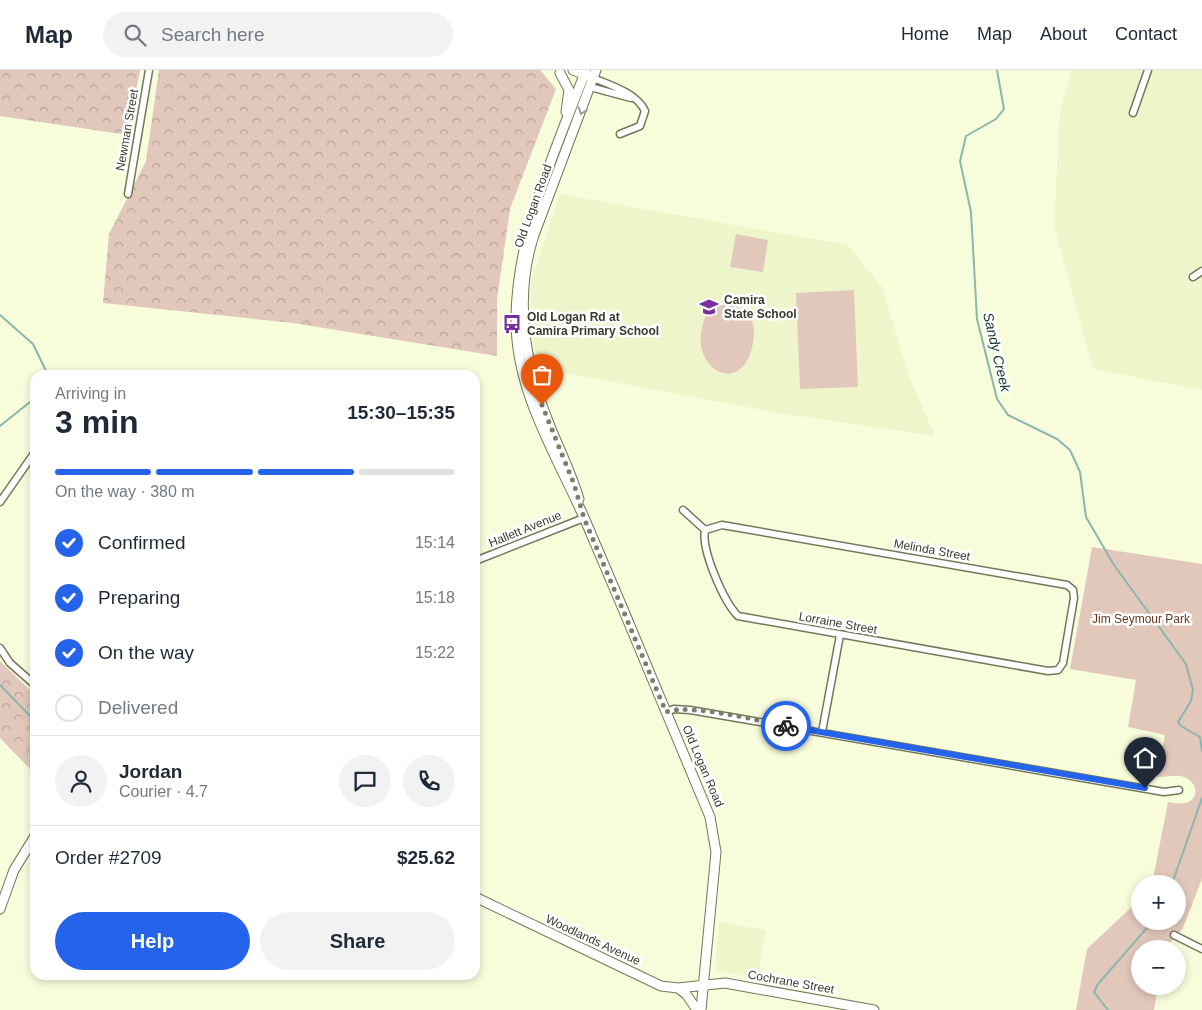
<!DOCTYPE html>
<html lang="en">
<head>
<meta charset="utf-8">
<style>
  :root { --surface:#fff; --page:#f2f2f3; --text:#1f2937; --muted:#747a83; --line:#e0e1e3; --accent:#2563eb }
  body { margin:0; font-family:Arial,sans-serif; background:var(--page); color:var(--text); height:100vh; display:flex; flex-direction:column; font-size:19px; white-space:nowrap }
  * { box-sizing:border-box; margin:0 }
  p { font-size:16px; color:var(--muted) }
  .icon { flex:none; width:28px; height:28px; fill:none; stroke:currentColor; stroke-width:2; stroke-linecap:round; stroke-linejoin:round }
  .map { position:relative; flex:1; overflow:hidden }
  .drawer { position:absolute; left:30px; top:300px; width:450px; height:610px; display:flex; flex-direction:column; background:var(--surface); border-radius:15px; box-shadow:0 2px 8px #0003 }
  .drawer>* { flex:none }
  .tools { position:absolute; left:1131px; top:805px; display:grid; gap:10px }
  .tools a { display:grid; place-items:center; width:55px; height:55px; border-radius:50%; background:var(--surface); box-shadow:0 2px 8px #0003; font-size:25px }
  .pin { position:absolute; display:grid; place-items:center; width:42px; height:42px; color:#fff; margin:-51px -21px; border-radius:50% 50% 50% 0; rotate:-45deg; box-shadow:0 0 5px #0007 }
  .pin .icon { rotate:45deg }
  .courier { position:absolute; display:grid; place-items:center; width:50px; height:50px; margin:-25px; border:4px solid #2563eb; border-radius:50%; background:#fff; color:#222; box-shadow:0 1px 6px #0007 }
  .overview em { font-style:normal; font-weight:700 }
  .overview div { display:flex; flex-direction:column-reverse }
  .overview { display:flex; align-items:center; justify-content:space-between; height:85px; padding:0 25px }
  h1 { font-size:32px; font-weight:700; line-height:38px }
  .bar { display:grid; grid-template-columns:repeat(4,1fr); gap:8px 5px; align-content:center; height:60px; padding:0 25px }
  .bar i { height:6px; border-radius:4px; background:var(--line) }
  .bar .on { background:var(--accent) }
  .bar p { grid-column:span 4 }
  .line { display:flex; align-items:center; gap:12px; padding:0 25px; border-top:1px solid var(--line) }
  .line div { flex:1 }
  .round { display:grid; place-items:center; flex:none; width:52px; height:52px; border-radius:26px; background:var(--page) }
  ol { padding:0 25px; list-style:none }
  li { display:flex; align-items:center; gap:15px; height:55px }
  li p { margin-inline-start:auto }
  li .icon { padding:5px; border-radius:50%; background:var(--accent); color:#fff; stroke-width:4 }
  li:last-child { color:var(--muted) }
  li i { width:28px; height:28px; border:2px solid var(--line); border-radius:50% }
  .primary-button { display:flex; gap:10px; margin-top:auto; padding:10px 25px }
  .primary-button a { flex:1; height:58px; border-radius:30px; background:var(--accent); color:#fff; font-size:20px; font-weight:700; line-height:58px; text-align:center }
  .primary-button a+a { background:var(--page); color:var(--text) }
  header { display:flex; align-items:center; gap:30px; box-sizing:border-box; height:70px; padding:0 25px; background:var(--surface); border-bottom:1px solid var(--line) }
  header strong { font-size:24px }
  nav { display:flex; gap:28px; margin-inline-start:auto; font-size:18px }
  .search { width:350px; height:45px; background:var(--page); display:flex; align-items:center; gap:12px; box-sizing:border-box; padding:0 18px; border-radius:28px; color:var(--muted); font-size:19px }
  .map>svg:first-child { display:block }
  .built { fill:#eef5cb }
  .green { fill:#e1c8bb }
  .forest { fill:url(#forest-crowns) }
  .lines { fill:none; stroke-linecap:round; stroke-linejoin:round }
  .stream { stroke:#8db5ac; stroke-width:2 }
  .street-casing { stroke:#73775a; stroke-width:9 }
  .secondary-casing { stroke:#73775a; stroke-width:11 }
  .street { stroke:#fff; stroke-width:6 }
  .secondary { stroke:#fff; stroke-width:9 }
  .oneway { stroke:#9c9d96 }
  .done { stroke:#7c7f6b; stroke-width:5; stroke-dasharray:0 9 }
  .route { stroke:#2563eb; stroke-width:6 }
  .labels { text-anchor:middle; stroke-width:5; stroke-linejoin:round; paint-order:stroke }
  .street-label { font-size:12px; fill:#393b2e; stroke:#fff }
  .poi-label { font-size:12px; font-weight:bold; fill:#393b2e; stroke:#fff; text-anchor:start }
  .park-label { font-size:12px; fill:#65381e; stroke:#fff }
  .water-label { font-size:14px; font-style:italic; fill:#103730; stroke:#fff }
</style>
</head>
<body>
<header>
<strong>Map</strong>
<div class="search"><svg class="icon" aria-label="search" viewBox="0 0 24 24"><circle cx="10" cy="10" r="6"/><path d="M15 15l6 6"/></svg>Search here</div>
<nav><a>Home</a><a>Map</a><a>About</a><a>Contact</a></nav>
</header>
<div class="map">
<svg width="1202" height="940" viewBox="0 0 1202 940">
  <defs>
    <pattern id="forest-crowns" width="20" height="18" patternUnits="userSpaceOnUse" patternTransform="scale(1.25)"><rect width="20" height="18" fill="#e1c8bb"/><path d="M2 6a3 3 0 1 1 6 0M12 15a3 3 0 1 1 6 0" fill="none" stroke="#b7a498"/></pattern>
  </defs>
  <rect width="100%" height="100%" fill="#f7fddb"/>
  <path class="built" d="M 1072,0 L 1202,0 L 1202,320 L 1093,299 L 1054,155 L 1060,42 Z
    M 560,124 L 848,175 L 882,217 L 909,306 L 935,366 L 779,343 L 539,298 L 531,256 L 531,211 Z
    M 719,852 L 766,860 L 757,909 L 715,900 Z"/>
  <path class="green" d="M 736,164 L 768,170 L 763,202 L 730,197 Z
    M 854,220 L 858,317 L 800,319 L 796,223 Z
    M 723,234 C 741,234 755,245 754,264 C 749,330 691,303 702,258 C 705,244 709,239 723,234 Z
    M 1092,477 L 1202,494 L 1202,809 L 1182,860 L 1164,879 L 1140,879 L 1140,916 L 1158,916 L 1154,940 L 1076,940 L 1087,879 L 1140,829 L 1140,851 L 1178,851 L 1178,814 L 1152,814 L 1168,732 C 1173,733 1179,734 1184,733 C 1201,730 1198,710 1181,706 C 1174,705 1165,707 1157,707 L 1165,665 L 1128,657 L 1136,610 L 1070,599 Z"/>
  <path class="forest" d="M 0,0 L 140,0 L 128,65 L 0,46 Z
    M 159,0 L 540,0 L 556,19 L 510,139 L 497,229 L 497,286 L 293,253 L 103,233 L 109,164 L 146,91 Z
    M 0,591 L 35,625 L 35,704 L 0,668 Z"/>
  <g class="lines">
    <path class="stream" d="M 997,0 L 1004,39 L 996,49 L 966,66 L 960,91 L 971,142 L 977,249 L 997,329 L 1008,345 L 1057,369 L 1070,380 L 1080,402 L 1086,447 L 1114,495 L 1186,594 L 1193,620 L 1191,631 L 1178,652 L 1181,656 L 1200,667 L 1202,681
      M 0,245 L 33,274 L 48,305
      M 0,356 L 35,328
      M 0,615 L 35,651
      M 1172,814 L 1202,728
      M 1108,940 L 1094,922 L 1098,914 L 1153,851"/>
    <g class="street-casing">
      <path id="street" d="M 593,8 C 610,15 637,23 645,41 L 640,56 L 620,64
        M 590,17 L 631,28
        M 1133,43 L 1148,0
        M 128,124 L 149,0
        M 1193,207 L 1202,201
        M 0,432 L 35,382
        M 683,440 L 705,460 C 701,480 724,532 738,546 L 1048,601 L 1058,600 L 1063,593 L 1074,528 L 1073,520 L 1067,515 L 722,455 L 705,460
        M 475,491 L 584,448
        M 0,578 L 10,593 L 35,615
        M 666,642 L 674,639 L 690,640 L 1164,722 L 1179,720
        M 822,662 L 840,565
        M 1174,865 L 1202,879"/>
    </g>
    <g class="secondary-casing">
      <path id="secondary" d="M 573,0 L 588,6
        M 586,0 C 556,79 518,160 516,245 C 514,321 557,385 586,452 C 628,550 669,648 710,747 L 716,782 L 701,940
        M 560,3 L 569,20 L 566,42
        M 579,429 C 571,402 558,377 548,351 C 524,292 514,226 534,165 L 596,0
        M 475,827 L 661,916 L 678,918 L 725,913 L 874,940
        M 0,839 L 14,800 L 35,766
        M 678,918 L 686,924 L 697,940"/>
    </g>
    <use href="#street" class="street"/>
    <use href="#secondary" class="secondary"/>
  </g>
  <defs><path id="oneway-chevron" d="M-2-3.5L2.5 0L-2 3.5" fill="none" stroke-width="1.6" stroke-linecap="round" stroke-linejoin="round" transform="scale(1.25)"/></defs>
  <use class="oneway" href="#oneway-chevron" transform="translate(582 41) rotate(109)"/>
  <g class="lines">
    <path class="done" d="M 542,335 L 574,414 L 584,448 L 666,642 C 690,633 759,651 786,656"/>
    <path class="route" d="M 786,656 L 1145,718"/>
  </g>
  <defs>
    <g id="school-bare" transform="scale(1.5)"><path d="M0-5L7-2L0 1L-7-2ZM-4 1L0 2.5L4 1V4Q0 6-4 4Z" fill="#7a2fa1" stroke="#fff" stroke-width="2.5" paint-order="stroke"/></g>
    <g id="bus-bare" transform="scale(1.5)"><path d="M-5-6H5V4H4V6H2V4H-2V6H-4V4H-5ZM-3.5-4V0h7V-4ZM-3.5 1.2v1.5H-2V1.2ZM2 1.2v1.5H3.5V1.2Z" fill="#7a2fa1" stroke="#fff" stroke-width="2.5" paint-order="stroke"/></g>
  </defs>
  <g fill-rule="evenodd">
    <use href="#school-bare" x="709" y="237"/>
    <use href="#bus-bare" x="512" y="254"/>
  </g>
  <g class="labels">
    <g class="street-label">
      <text transform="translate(127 60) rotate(-80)" y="4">Newman Street</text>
      <text transform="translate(533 136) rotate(-70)" y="4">Old Logan Road</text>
      <text transform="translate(525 459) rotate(-22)" y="4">Hallett Avenue</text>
      <text transform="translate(932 480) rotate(10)" y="4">Melinda Street</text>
      <text transform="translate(838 553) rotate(10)" y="4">Lorraine Street</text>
      <text transform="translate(703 696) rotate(67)" y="4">Old Logan Road</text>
      <text transform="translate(593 870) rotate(25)" y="4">Woodlands Avenue</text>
      <text transform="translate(791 912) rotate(10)" y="4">Cochrane Street</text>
    </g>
    <g class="poi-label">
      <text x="724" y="234">Camira<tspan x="724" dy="14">State School</tspan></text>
      <text x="527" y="251">Old Logan Rd at<tspan x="527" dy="14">Camira Primary School</tspan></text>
    </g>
    <g class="park-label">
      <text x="1141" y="553">Jim Seymour Park</text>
    </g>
    <g class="water-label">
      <text transform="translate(997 282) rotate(77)" y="5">Sandy Creek</text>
    </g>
  </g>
</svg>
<div class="tools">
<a>+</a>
<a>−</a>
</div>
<div class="pin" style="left:542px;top:335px;background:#ea580c"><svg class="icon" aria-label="bag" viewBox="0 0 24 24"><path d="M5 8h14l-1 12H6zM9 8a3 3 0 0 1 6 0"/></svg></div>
<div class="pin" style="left:1145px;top:718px;background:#1f2937"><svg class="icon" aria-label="home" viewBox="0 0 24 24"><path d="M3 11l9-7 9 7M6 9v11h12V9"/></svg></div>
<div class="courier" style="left:786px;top:656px"><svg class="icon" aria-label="bike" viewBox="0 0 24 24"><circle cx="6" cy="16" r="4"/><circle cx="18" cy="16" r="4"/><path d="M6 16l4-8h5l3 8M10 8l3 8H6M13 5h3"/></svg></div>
<section class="drawer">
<div class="overview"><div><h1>3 min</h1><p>Arriving in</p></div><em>15:30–15:35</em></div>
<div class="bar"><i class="on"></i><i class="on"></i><i class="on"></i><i></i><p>On the way · 380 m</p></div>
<ol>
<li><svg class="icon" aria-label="check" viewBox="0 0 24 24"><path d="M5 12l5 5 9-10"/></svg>Confirmed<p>15:14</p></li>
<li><svg class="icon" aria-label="check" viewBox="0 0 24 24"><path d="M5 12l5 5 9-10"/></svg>Preparing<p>15:18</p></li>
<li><svg class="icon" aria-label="check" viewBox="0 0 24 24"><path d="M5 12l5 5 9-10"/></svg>On the way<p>15:22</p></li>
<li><i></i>Delivered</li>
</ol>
<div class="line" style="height:90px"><a class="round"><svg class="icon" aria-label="person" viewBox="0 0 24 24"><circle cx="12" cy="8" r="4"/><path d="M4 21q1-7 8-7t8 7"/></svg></a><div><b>Jordan</b><p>Courier · 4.7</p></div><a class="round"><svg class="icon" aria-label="chat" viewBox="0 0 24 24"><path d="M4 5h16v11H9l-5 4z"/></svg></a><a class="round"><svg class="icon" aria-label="phone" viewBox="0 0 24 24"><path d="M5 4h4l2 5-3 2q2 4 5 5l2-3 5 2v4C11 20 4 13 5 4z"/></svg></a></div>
<div class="line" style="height:65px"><div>Order #2709</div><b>$25.62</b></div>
<div class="primary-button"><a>Help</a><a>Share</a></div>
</section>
</div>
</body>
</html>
